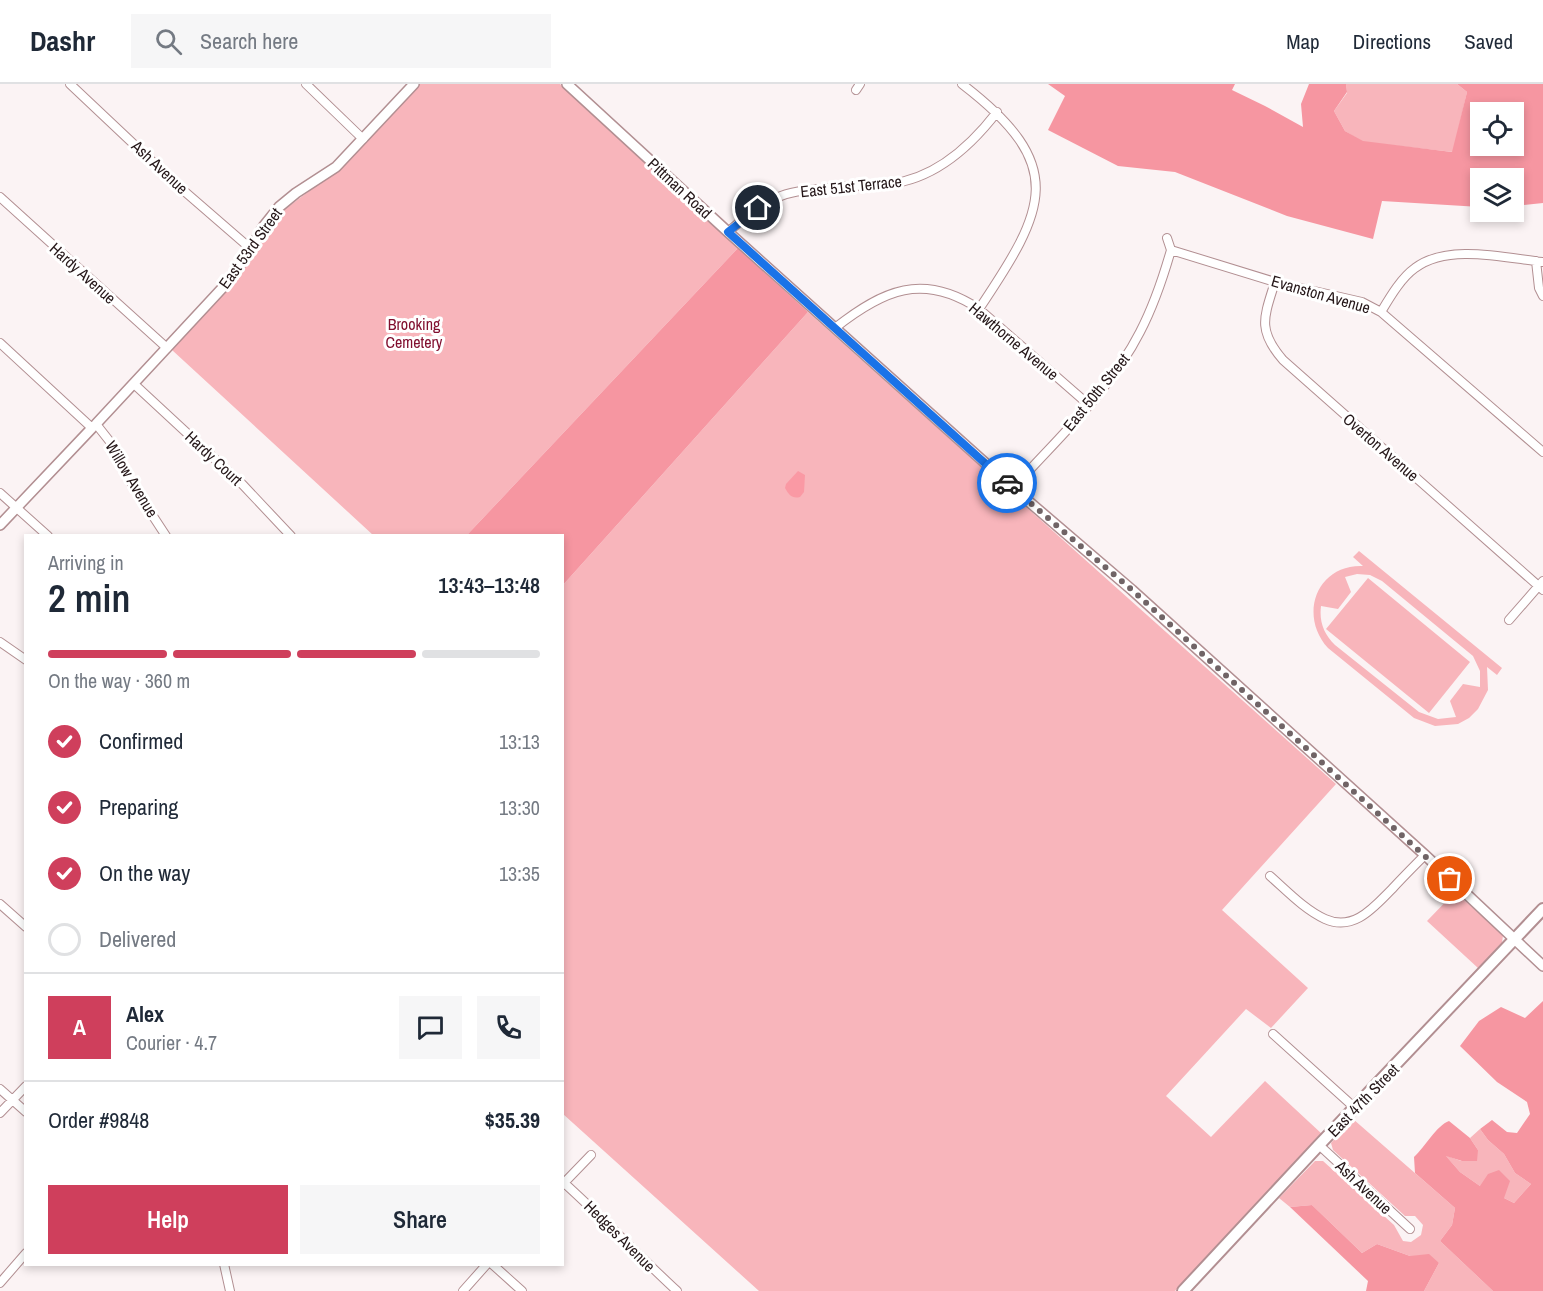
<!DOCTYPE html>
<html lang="en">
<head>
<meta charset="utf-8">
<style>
  :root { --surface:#fff; --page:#f6f6f7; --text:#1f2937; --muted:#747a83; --line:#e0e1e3; --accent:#cf3f5c }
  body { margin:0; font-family:"Archivo Narrow",sans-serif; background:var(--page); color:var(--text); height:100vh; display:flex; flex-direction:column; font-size:22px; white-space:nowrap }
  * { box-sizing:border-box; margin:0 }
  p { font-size:20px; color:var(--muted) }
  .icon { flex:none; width:33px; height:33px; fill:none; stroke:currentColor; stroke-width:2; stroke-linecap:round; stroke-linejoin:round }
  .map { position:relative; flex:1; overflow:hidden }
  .panel { position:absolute; left:24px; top:450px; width:540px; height:732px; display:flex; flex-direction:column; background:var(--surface); border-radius:0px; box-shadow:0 3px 9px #0003 }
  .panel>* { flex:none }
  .controls { position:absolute; left:1470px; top:18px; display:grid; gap:12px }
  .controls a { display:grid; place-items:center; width:54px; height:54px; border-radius:0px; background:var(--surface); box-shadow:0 3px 9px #0003; font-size:30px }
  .pin { position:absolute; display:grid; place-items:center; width:51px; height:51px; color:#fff; margin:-26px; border:3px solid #fff; border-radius:50%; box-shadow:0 2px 6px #0007 }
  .courier { position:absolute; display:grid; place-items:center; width:60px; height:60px; margin:-30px; border:4px solid #1a73e8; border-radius:50%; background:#fff; color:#222; box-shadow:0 2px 8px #0007 }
  .overview em { font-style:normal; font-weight:600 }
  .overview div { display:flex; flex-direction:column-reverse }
  .overview { display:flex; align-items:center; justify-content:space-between; height:102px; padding:0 24px }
  h1 { font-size:39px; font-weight:600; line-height:45px }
  .bar { display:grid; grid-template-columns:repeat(4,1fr); gap:9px 6px; align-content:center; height:72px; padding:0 24px }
  .bar i { height:8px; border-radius:4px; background:var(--line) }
  .bar .active { background:var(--accent) }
  .bar p { grid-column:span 4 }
  .line { display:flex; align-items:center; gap:15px; padding:0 24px; border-top:2px solid var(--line) }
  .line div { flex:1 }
  .round { display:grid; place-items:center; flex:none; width:63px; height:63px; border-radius:0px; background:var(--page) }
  ol { padding:0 24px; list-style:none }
  li { display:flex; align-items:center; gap:18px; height:66px }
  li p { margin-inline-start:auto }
  li .icon { padding:6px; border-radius:50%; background:var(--accent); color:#fff; stroke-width:4 }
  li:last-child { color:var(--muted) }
  li i { width:33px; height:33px; border:3px solid var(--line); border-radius:50% }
  .button { display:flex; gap:12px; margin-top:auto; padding:12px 24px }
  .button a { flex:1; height:69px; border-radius:0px; background:var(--accent); color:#fff; font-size:24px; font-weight:600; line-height:69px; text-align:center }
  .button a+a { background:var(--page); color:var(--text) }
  header { display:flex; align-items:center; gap:36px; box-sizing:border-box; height:84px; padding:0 30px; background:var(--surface); border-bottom:2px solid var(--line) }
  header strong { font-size:28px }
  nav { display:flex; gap:33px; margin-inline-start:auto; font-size:21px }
  .search { width:420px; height:54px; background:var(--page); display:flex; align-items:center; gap:15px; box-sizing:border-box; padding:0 21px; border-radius:0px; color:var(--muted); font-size:22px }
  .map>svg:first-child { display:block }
  .green { fill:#f8b5bb; fill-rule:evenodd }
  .forest { fill:#f696a1; fill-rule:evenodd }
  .water { fill:#fa99a4 }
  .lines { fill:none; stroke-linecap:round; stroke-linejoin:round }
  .minor-casing { stroke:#b28f92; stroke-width:10 }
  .tertiary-casing { stroke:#b28f92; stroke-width:12 }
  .secondary-casing { stroke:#b28f92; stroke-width:14 }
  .minor { stroke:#fff; stroke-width:8 }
  .tertiary { stroke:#fff; stroke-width:9 }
  .secondary { stroke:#fff; stroke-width:10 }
  .done { stroke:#706466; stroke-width:6; stroke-dasharray:0 10.8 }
  .route { stroke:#1a73e8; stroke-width:8 }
  .labels { text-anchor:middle; stroke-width:6; stroke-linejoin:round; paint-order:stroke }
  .street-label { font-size:16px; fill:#251719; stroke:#fff }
  .park-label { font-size:16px; fill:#810f2f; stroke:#fff }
</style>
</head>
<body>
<header>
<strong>Dashr</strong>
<div class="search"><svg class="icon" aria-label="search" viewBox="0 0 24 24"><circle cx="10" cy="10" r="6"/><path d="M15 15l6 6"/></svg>Search here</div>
<nav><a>Map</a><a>Directions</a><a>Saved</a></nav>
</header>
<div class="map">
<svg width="1543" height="1207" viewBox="0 0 1543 1207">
  <rect width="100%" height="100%" fill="#fbf3f4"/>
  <path class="green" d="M 419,0 L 560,0 L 738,164 L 467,451 L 373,451 L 172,266 L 239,191 L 280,129 L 341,83 Z
    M 1346,0 L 1457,0 L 1467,8 L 1453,68 L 1363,58 L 1345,47 L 1334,27 L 1347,9 Z
    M 808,228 L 1336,700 L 1222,826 L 1308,904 L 1271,944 L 1246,925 L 1166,1012 L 1211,1053 L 1265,997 L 1322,1050 L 1175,1207 L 759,1207 L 563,1030 L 563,501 Z
    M 1359,467 L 1502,584 L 1497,591 L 1487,583 L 1488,606 L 1478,625 L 1469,634 L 1458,640 L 1435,642 L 1414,634 L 1328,564 C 1298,531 1317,480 1363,482 L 1353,473 ZM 1357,490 L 1370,491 L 1382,497 L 1473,572 L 1480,587 L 1480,603 L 1463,600 L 1450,617 L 1456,633 L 1438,635 L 1419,628 L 1335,561 C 1324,550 1319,538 1321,522 L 1338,525 L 1351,508 L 1345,493 Z
    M 1368,494 L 1470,578 L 1429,629 L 1326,545 Z
    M 1455,808 L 1503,851 L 1502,859 L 1478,884 L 1427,837 Z
    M 1353,1035 L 1455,1124 L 1452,1141 L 1440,1157 L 1493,1207 L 1424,1207 L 1439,1179 L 1410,1172 L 1377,1160 L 1362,1169 L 1312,1121 L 1290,1123 L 1279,1114 L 1315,1077 L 1323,1077 L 1394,1141 L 1403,1157 L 1411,1158 L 1421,1151 L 1423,1141 L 1415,1132 L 1405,1132 L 1333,1066 L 1331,1059 Z
    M 1480,1045 L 1488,1056 L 1504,1070 L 1515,1089 L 1531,1100 L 1514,1119 L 1480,1102 L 1460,1088 L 1445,1071 L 1461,1077 L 1478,1066 L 1470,1054 Z"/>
  <path class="forest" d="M 1048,0 L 1235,0 L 1232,6 L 1265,22 L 1303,43 L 1301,20 L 1309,0 L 1346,0 L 1347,8 L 1334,27 L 1345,47 L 1363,57 L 1452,68 L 1467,8 L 1457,0 L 1543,0 L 1543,119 L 1514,122 L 1514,94 L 1480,94 L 1480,123 L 1382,117 L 1373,155 L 1287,132 L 1175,88 L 1118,82 L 1048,46 L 1065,12 ZM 1514,28 L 1514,62 L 1480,62 L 1480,28 Z
    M 738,164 L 808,228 L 563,501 L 562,452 L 467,451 Z
    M 1543,917 L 1543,1207 L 1493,1207 L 1440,1157 L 1452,1141 L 1455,1124 L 1415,1089 L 1414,1073 C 1425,1063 1437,1041 1449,1037 L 1470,1054 L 1478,1066 L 1477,1077 L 1462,1077 L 1446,1072 L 1460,1088 L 1480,1102 L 1488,1090 L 1499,1086 L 1510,1097 L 1504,1114 L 1514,1119 L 1531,1100 L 1515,1089 L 1504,1070 L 1488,1056 L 1480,1045 L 1492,1036 L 1507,1048 L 1517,1049 L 1530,1030 L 1527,1018 L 1497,998 L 1460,962 L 1479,937 L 1501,923 L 1525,934 Z
    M 1312,1121 L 1362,1169 L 1377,1160 L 1410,1172 L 1429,1170 L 1439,1179 L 1424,1207 L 1366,1207 L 1368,1197 L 1290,1123 Z"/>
  <path class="water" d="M 798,387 L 805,391 L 804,408 L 800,413 C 792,415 789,411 785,404 L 786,400 Z"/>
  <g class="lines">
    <g class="minor-casing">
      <path id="minor" d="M 70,0 L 176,100 L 251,165
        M 306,0 L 363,55
        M 962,0 C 1069,82 1046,125 979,225
        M 856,6 L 860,0
        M 0,113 L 167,264
        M 728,148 C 743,135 758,122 776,114 C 793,106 812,106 830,104 C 850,101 869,102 889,100 C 935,95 970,63 997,28
        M 1167,154 L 1171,166
        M 1171,166 L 1275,198 L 1362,218 L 1381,228 L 1543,368
        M 1536,177 L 1539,204 L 1543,212
        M 1275,198 C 1264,233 1257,246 1283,276 L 1543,506
        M 1381,228 C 1390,213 1401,194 1415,184 C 1448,159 1506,174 1543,178
        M 835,244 C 883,206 923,188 979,225 L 1089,321
        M 0,259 L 92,344 L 96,340 L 111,359 L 132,400 L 166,452
        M 134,300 L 243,401 L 291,452
        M 1013,404 C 1057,355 1110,307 1140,248 C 1154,221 1163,194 1171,166
        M 0,409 L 48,452
        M 1509,536 L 1543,497
        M 0,558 L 26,576
        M 1270,792 C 1287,807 1305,826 1325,835 C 1354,848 1374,823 1392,805 C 1403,793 1414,782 1425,771
        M 0,820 L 26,843
        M 1273,950 L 1355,1024
        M 0,1005 L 26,1028
        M 0,1029 L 26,1002
        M 1319,1061 L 1410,1145
        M 562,1097 C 602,1133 638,1171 677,1207
        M 562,1101 L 591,1071
        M 224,1180 L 230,1207
        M 492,1180 L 522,1207
        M 0,1199 L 26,1169
        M 463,1207 L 487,1180"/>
    </g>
    <g class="tertiary-casing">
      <path id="tertiary" d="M 567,0 L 728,148 L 1013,404 L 1132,506 L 1425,771 L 1543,882
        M 96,340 L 227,199 L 251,165 L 263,143 L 279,123 L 296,109 L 336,83 L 414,0
        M 0,441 L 92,344"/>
    </g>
    <g class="secondary-casing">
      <path id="secondary" d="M 1183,1207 L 1319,1061 L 1543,825"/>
    </g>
    <use href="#minor" class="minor"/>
    <use href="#tertiary" class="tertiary"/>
    <use href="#secondary" class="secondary"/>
  </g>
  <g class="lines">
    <path class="done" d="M 1007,399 L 1132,506 L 1450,795"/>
    <path class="route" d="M 758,124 L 728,148 L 1007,399"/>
  </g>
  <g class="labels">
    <g class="street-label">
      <text transform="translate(160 83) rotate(43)" y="6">Ash Avenue</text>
      <text transform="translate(851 102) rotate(-6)" y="6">East 51st Terrace</text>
      <text transform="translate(680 104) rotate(43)" y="6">Pittman Road</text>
      <text transform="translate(250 164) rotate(-54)" y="6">East 53rd Street</text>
      <text transform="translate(83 189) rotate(42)" y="6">Hardy Avenue</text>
      <text transform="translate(1321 210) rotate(16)" y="6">Evanston Avenue</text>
      <text transform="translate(1014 257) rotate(40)" y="6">Hawthorne Avenue</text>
      <text transform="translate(1096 308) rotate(-51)" y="6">East 50th Street</text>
      <text transform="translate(1381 363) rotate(41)" y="6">Overton Avenue</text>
      <text transform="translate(214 374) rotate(43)" y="6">Hardy Court</text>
      <text transform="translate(132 395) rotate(59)" y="6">Willow Avenue</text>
      <text transform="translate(1363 1016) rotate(-46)" y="6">East 47th Street</text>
      <text transform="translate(1364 1103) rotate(43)" y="6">Ash Avenue</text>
      <text transform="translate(620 1152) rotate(45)" y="6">Hedges Avenue</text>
    </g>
    <g class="park-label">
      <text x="414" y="246">Brooking<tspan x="414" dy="18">Cemetery</tspan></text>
    </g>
  </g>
</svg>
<div class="controls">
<a><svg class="icon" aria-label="locate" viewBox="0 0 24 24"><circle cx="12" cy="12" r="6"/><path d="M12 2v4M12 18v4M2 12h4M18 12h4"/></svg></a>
<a><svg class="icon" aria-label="layers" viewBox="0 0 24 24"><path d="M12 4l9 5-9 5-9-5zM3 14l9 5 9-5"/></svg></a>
</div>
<div class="pin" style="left:1450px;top:795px;background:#ea580c"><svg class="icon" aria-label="bag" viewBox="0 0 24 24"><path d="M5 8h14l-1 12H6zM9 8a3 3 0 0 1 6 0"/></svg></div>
<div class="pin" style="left:758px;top:124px;background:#1f2937"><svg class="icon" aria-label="home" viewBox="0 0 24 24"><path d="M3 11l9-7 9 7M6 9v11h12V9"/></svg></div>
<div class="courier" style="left:1007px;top:399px"><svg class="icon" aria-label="car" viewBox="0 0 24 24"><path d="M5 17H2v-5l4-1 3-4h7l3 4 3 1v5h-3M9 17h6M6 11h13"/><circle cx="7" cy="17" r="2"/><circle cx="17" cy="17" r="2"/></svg></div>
<section class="panel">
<div class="overview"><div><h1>2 min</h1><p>Arriving in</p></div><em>13:43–13:48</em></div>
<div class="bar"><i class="active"></i><i class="active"></i><i class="active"></i><i></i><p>On the way · 360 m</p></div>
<ol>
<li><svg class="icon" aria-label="check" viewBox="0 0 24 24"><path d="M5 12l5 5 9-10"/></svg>Confirmed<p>13:13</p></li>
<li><svg class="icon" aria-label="check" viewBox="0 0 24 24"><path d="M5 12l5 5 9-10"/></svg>Preparing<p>13:30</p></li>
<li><svg class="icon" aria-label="check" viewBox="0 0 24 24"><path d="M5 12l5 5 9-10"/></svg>On the way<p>13:35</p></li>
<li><i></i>Delivered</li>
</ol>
<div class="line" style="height:108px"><b class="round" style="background:var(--accent);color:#fff">A</b><div><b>Alex</b><p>Courier · 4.7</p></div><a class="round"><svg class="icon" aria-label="chat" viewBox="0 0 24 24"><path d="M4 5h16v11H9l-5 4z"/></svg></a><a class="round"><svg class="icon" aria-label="phone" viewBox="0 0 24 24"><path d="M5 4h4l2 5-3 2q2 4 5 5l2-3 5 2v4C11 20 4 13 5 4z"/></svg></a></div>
<div class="line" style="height:78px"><div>Order #9848</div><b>$35.39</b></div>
<div class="button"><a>Help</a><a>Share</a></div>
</section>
</div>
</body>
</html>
